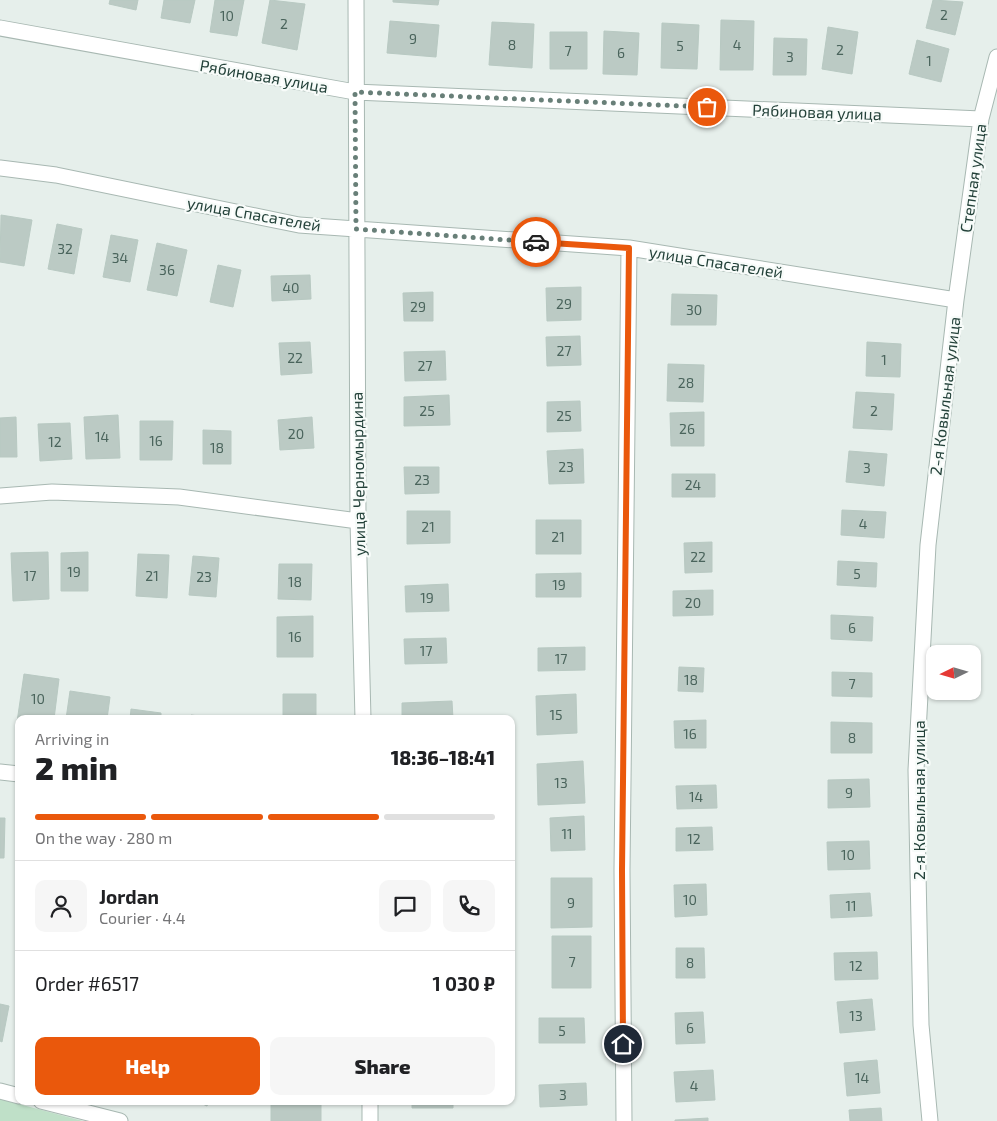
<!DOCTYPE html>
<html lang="en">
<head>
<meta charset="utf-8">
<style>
  :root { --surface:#fff; --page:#f6f6f6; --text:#202124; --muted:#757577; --line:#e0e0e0; --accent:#ea580c }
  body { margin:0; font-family:"Exo 2",sans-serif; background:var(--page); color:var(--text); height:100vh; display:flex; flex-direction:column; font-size:19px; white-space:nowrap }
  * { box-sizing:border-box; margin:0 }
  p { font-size:16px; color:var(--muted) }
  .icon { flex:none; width:28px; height:28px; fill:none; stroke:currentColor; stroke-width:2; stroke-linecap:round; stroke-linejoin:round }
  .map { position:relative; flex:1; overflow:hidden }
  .details { position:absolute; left:15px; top:715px; width:500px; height:390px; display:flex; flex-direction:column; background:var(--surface); border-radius:10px; box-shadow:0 1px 4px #0004 }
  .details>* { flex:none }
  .needle { width:32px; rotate:265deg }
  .fabs { position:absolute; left:926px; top:645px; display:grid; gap:10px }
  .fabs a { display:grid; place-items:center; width:55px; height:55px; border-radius:10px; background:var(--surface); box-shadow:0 1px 4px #0004; font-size:25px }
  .pin { position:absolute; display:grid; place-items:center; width:42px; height:42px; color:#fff; margin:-21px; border:2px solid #fff; border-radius:50%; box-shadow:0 1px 5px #0007 }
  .courier { position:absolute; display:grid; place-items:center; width:50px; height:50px; margin:-25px; border:4px solid #ea580c; border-radius:50%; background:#fff; color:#222; box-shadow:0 1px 6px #0007 }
  .headline em { font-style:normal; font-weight:800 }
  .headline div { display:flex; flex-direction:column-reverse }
  .headline { display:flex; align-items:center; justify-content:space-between; height:85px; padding:0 20px }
  h1 { font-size:32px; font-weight:800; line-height:38px }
  .bar { display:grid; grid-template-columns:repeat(4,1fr); gap:8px 5px; align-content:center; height:60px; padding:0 20px }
  .bar i { height:6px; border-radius:4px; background:var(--line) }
  .bar .current { background:var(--accent) }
  .bar p { grid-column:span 4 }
  .line { display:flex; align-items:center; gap:12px; padding:0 20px; border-top:1px solid var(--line) }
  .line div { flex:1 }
  .round { display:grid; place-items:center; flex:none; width:52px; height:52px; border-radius:10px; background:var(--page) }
  .cta { display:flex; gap:10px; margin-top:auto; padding:10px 20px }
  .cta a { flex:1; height:58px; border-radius:10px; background:var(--accent); color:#fff; font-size:20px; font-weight:800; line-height:58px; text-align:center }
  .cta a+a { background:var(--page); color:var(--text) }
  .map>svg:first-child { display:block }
  .green { fill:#bfe0c8 }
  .building { fill:#bbcac4; stroke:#b8c9c2 }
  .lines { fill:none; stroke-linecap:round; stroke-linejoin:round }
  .minor-casing { stroke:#a8b8b2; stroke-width:17 }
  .minor { stroke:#fff; stroke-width:15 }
  .done { stroke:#687f78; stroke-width:5; stroke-dasharray:0 9 }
  .route { stroke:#ea580c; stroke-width:6 }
  .labels { text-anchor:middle; stroke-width:4.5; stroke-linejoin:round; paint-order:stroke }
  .number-label { font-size:14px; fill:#4a645c }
  .street-label { font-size:16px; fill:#24423a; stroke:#f7fbf9 }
</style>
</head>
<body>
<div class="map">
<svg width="997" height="1121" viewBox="0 0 997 1121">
  <rect width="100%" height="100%" fill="#e6efeb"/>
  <path class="green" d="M 0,1099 L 83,1121 L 0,1121 Z"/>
  <path class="building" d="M 110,0 L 138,0 L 136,10 L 109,4 Z
    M 164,0 L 195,0 L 190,23 L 161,18 Z
    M 215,0 L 244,0 L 237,36 L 210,32 Z
    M 270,0 L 305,4 L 297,50 L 262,43 Z
    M 393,0 L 439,0 L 438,5 L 393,2 Z
    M 933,0 L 963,2 L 955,35 L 926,28 Z
    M 721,20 L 754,21 L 753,70 L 720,70 Z
    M 390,21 L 439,25 L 436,57 L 387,53 Z
    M 492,22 L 534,24 L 532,68 L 489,65 Z
    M 662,23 L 699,25 L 697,69 L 661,68 Z
    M 828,27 L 858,32 L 852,74 L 822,69 Z
    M 604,31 L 639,33 L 637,75 L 603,74 Z
    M 550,32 L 587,32 L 587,69 L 550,69 Z
    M 774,38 L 807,39 L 806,75 L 773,75 Z
    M 917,40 L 949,49 L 941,82 L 909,74 Z
    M 1,215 L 32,220 L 24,266 L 0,262 Z
    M 57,224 L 82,229 L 74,274 L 48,269 Z
    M 111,235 L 138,240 L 130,282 L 103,277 Z
    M 157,243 L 187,250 L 177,296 L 147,290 Z
    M 218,265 L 241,270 L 233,307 L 210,302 Z
    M 310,275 L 311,299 L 272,301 L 271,276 Z
    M 581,287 L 581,320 L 547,321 L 546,288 Z
    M 433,292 L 433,321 L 404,321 L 403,293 Z
    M 672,294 L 717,295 L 716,325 L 671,325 Z
    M 580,336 L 581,365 L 547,366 L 546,337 Z
    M 310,342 L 312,373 L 281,375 L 279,343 Z
    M 867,342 L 901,344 L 900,377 L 866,376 Z
    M 445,351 L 446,380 L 405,381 L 404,352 Z
    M 668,364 L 704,365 L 703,402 L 667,401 Z
    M 856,392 L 894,394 L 892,430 L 853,428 Z
    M 449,395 L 450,425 L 404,426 L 404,397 Z
    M 580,401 L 581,431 L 547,432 L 547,402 Z
    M 704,412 L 704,446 L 671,446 L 670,413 Z
    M 118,415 L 120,458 L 86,459 L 84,417 Z
    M 16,417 L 17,457 L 0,457 L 0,418 Z
    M 312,417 L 314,448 L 280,450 L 278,420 Z
    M 140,421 L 173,421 L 172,460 L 140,460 Z
    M 70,423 L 72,459 L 40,461 L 38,424 Z
    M 203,430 L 231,431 L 231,464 L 203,464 Z
    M 583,449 L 584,483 L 549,484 L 547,451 Z
    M 849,451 L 887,454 L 884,486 L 846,482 Z
    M 404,467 L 439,467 L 439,493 L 405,494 Z
    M 672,474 L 715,474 L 715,497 L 672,497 Z
    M 842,510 L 886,512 L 884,538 L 841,535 Z
    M 407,511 L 450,511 L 450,543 L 407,544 Z
    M 536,520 L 581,520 L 581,554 L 536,554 Z
    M 712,542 L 712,572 L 685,573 L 684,543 Z
    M 48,552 L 49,599 L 13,601 L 11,553 Z
    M 88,552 L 88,591 L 61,591 L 61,553 Z
    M 138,554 L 169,555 L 167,598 L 136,596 Z
    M 193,556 L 219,558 L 216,597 L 189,595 Z
    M 838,561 L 877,563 L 876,587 L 837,585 Z
    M 279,564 L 312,564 L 311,600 L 278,599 Z
    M 581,573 L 581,597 L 536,597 L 536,574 Z
    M 448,584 L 449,611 L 406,612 L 405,586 Z
    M 713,590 L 713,615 L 673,616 L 673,591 Z
    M 831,615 L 873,617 L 872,641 L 831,639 Z
    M 313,616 L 313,657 L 277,657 L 277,617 Z
    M 446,638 L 447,663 L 405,664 L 404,639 Z
    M 585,647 L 585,670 L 538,671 L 538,648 Z
    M 679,667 L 704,668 L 703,692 L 678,691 Z
    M 832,672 L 872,673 L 872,697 L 832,696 Z
    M 24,674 L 59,679 L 54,719 L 19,719 L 17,722 Z
    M 70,691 L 110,697 L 107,719 L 66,719 Z
    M 283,694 L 316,694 L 316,719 L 283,719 Z
    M 576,694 L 577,733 L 537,735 L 536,696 Z
    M 452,701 L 453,719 L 402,719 L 402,703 Z
    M 131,709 L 161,713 L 161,719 L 130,719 Z
    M 191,715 L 221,719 L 191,719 Z
    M 706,720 L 706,748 L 675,748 L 674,721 Z
    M 831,722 L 872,723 L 872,753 L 831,753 Z
    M 583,761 L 585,803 L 538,805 L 537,764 Z
    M 869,779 L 870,807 L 828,808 L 828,780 Z
    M 716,785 L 717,808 L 677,809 L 676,786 Z
    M 584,816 L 585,850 L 551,851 L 550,818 Z
    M 0,818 L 5,818 L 4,858 L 0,858 Z
    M 712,827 L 713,850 L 676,851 L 676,828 Z
    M 869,841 L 870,869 L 828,870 L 827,842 Z
    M 551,878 L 592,878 L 592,927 L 551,928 Z
    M 706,884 L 707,915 L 675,917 L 674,885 Z
    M 870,893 L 872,916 L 831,918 L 830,895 Z
    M 552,936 L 591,936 L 591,988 L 552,988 Z
    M 676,948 L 704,948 L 705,978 L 676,978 Z
    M 877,952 L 878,979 L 835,980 L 834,953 Z
    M 872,999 L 875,1030 L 840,1033 L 837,1002 Z
    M 0,1004 L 9,1006 L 2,1042 L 0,1041 Z
    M 703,1012 L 705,1043 L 676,1044 L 675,1013 Z
    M 539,1018 L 584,1018 L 585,1043 L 539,1043 Z
    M 877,1060 L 880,1093 L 847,1096 L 844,1063 Z
    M 713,1070 L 715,1100 L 676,1102 L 674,1072 Z
    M 586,1083 L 587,1105 L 540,1107 L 539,1085 Z
    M 196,1101 L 209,1101 L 207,1106 Z
    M 412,1101 L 453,1101 L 453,1108 L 412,1108 Z
    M 271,1103 L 321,1103 L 321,1121 L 271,1121 Z
    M 881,1108 L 882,1121 L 850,1121 L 849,1110 Z
    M 708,1118 L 708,1121 L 675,1121 L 675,1120 Z"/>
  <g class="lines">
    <g class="minor-casing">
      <path id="minor" d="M 356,0 L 358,521 L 363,719
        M 0,28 L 355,92 L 981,119
        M 0,168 L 56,175 L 299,225 L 629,248 L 956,300
        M 0,496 L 52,492 L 179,497 L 358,521
        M 0,772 L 19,774
        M 0,1091 L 19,1096
        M 41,1101 L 120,1121
        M 370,1101 L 370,1121
        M 624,1121 L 622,870 L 629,248
        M 930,1121 L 921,1025 L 916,770 L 928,545 L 956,300 L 981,119 L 997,57"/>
    </g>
    <use href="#minor" class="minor"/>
  </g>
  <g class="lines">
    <path class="done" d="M 536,242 L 356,229 L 355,92 L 707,107"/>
    <path class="route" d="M 536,242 L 629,248 L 622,870 L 623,1044"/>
  </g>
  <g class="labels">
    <g class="number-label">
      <text x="944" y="20">2</text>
      <text x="227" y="21">10</text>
      <text x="284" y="29">2</text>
      <text x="413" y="44">9</text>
      <text x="512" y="50">8</text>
      <text x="737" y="50">4</text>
      <text x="680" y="51">5</text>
      <text x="840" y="55">2</text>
      <text x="568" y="56">7</text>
      <text x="621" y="58">6</text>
      <text x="790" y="62">3</text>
      <text x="929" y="66">1</text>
      <text x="65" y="254">32</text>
      <text x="120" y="263">34</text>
      <text x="167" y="275">36</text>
      <text x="291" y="293">40</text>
      <text x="564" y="309">29</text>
      <text x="418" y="312">29</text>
      <text x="694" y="315">30</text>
      <text x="564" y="356">27</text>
      <text x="295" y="363">22</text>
      <text x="884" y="365">1</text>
      <text x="425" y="371">27</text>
      <text x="686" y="388">28</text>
      <text x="427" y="416">25</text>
      <text x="874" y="416">2</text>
      <text x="564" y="421">25</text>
      <text x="687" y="434">26</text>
      <text x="296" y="439">20</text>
      <text x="102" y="442">14</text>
      <text x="156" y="446">16</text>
      <text x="55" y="447">12</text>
      <text x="217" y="453">18</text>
      <text x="566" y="472">23</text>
      <text x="867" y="473">3</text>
      <text x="422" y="485">23</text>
      <text x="693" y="490">24</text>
      <text x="863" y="529">4</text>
      <text x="428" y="532">21</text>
      <text x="558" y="542">21</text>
      <text x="698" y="562">22</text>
      <text x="74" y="577">19</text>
      <text x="857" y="579">5</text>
      <text x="30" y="581">17</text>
      <text x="152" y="581">21</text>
      <text x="204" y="582">23</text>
      <text x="295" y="587">18</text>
      <text x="559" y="590">19</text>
      <text x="427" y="603">19</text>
      <text x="693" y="608">20</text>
      <text x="852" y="633">6</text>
      <text x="295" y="642">16</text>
      <text x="426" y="656">17</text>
      <text x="561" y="664">17</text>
      <text x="691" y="685">18</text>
      <text x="852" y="689">7</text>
      <text x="38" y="704">10</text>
      <text x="556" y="720">15</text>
      <text x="690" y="739">16</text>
      <text x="852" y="743">8</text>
      <text x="561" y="788">13</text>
      <text x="849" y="798">9</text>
      <text x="696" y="802">14</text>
      <text x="567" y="839">11</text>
      <text x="694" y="844">12</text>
      <text x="848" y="860">10</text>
      <text x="690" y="905">10</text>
      <text x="571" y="908">9</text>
      <text x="851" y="911">11</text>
      <text x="572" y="967">7</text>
      <text x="690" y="968">8</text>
      <text x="856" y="971">12</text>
      <text x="856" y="1021">13</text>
      <text x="690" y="1033">6</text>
      <text x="562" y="1036">5</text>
      <text x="862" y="1083">14</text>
      <text x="694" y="1091">4</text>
      <text x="563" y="1100">3</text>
    </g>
    <g class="street-label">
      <text transform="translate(264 76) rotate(10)" y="6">Рябиновая улица</text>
      <text transform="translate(817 112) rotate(2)" y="6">Рябиновая улица</text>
      <text transform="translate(973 178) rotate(-82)" y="6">Степная улица</text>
      <text transform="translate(254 214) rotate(10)" y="6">улица Спасателей</text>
      <text transform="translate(716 262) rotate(9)" y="6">улица Спасателей</text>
      <text transform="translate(945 396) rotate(-83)" y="6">2-я Ковыльная улица</text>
      <text transform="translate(358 474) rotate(-91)" y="6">улица Черномырдина</text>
      <text transform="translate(919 800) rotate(-90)" y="6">2-я Ковыльная улица</text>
    </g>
  </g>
</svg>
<div class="fabs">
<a><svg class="needle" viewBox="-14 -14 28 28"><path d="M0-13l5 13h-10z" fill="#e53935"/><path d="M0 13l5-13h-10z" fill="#757577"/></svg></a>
</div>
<div class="pin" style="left:707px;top:107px;background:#ea580c"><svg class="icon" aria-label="bag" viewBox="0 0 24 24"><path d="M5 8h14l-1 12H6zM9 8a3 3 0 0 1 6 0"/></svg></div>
<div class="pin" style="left:623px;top:1044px;background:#1f2937"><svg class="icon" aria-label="home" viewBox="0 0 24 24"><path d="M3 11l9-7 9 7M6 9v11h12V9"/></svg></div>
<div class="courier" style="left:536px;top:242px"><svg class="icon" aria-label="car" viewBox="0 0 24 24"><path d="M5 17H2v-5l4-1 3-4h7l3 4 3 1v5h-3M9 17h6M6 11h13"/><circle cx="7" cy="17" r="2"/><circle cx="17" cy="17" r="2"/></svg></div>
<section class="details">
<div class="headline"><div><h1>2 min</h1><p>Arriving in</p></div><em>18:36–18:41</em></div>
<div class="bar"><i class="current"></i><i class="current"></i><i class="current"></i><i></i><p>On the way · 280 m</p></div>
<div class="line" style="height:90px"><a class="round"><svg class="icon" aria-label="person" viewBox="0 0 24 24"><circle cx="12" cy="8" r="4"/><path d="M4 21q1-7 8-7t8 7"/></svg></a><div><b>Jordan</b><p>Courier · 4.4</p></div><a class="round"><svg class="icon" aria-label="chat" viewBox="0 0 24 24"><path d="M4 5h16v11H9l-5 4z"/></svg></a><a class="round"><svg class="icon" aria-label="phone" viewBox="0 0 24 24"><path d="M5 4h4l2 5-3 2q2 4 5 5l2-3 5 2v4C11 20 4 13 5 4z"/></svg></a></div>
<div class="line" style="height:65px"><div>Order #6517</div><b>1 030 ₽</b></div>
<div class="cta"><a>Help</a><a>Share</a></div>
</section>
</div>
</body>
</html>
